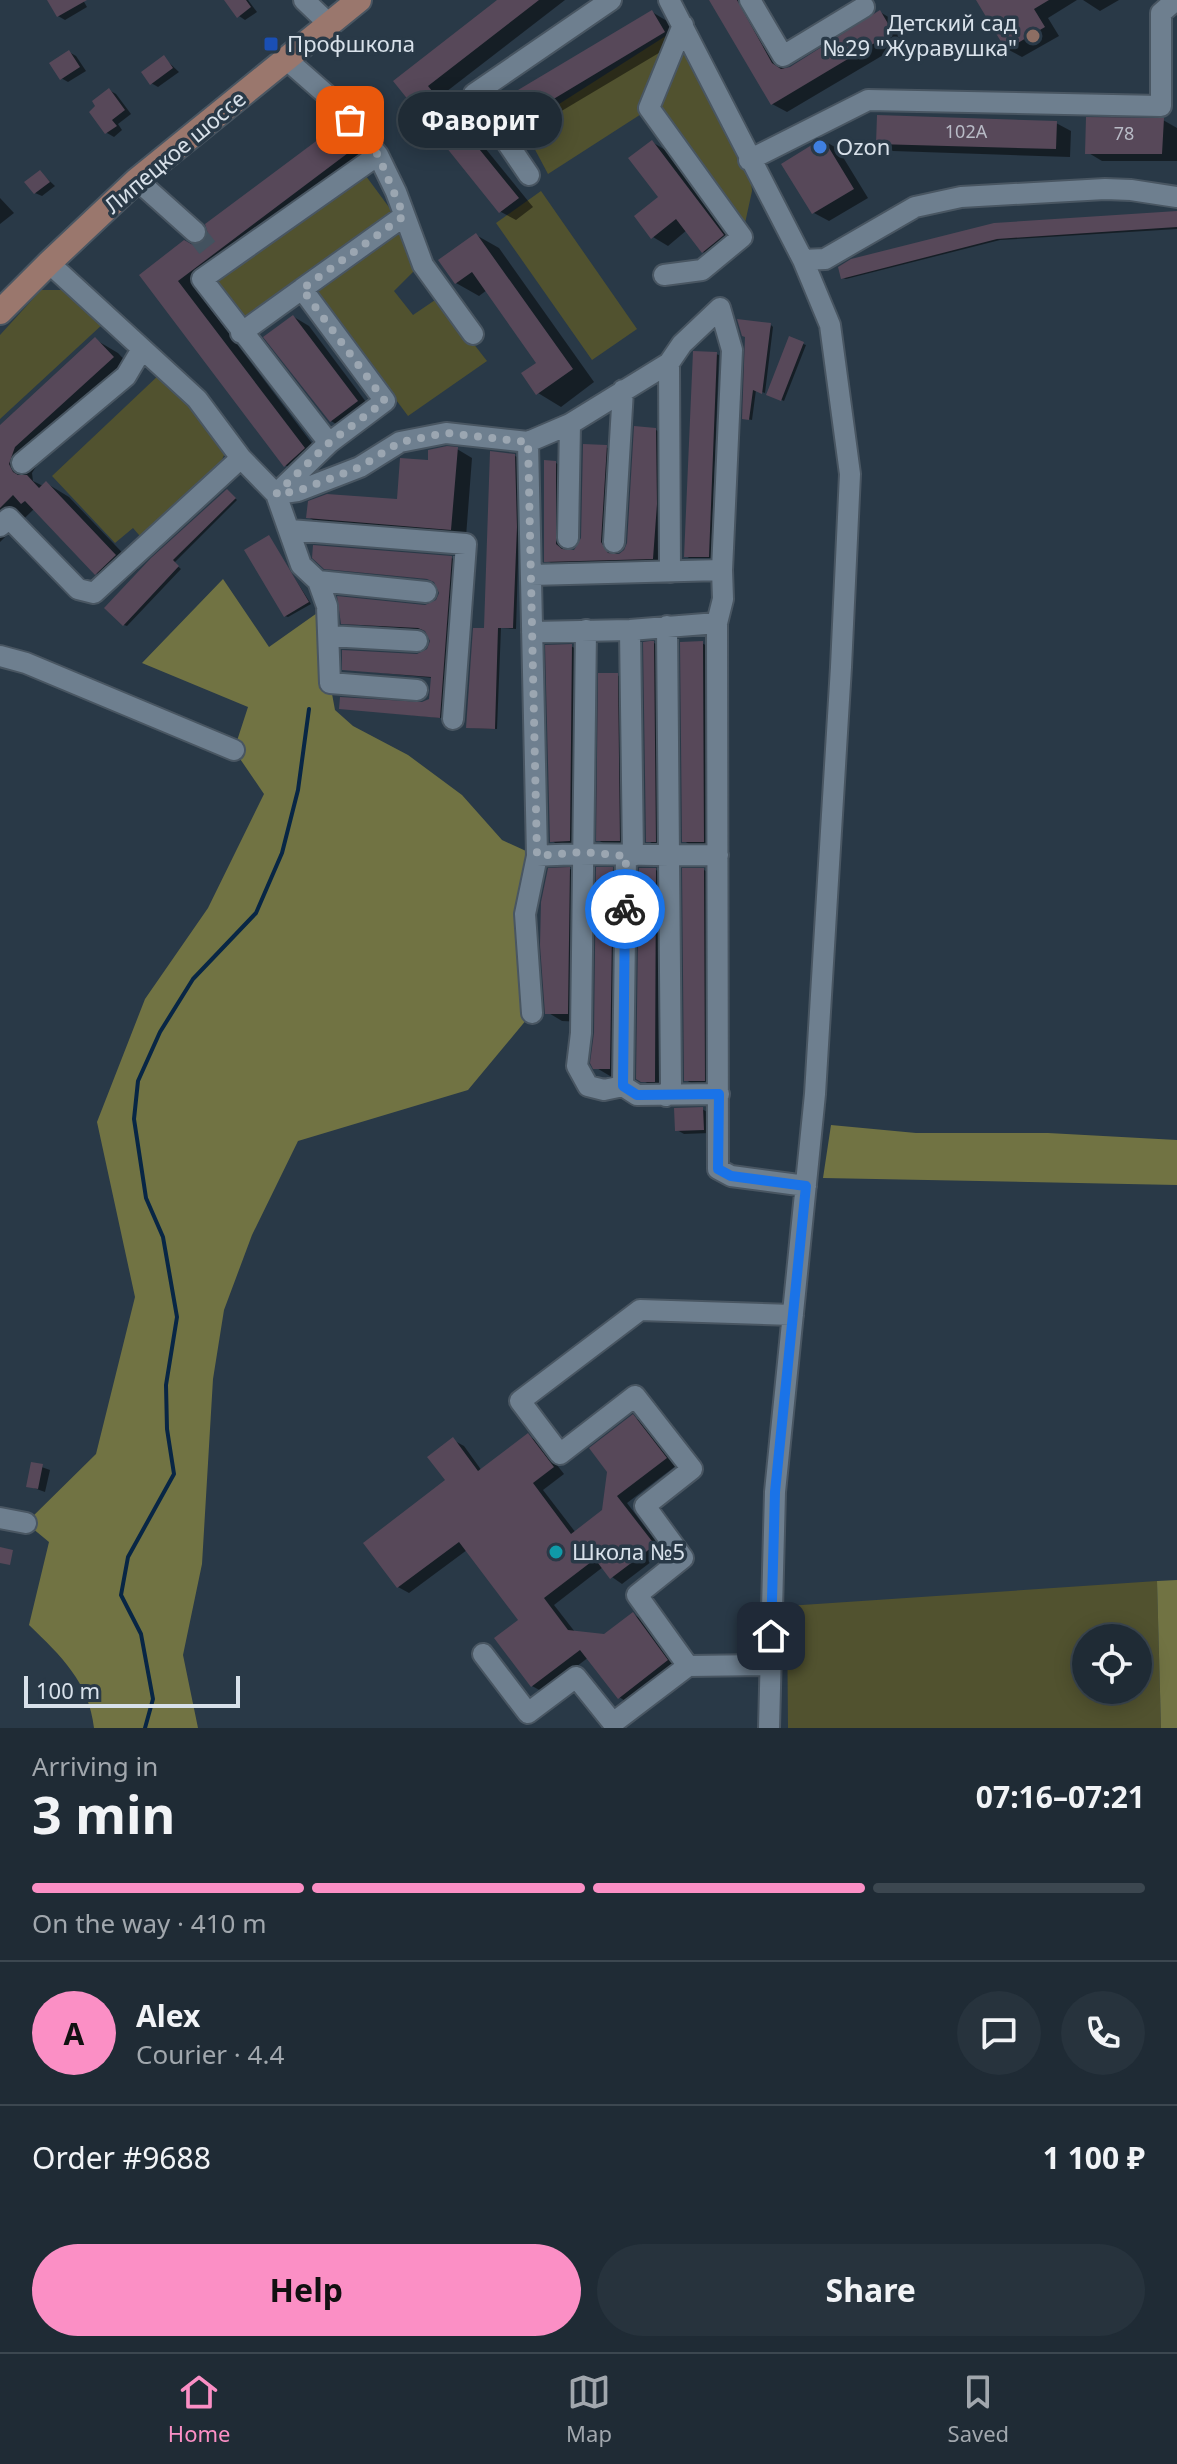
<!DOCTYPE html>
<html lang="en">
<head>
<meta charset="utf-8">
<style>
  :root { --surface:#1f2b35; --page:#27333d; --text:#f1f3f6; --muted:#a1a7ad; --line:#3c4750; --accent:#fb8fc5 }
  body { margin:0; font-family:"Noto Sans",sans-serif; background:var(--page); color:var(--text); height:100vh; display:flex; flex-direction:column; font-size:30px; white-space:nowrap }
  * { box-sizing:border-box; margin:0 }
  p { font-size:26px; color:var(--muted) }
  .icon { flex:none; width:44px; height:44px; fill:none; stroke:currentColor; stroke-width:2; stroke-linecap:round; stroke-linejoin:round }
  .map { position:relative; height:1728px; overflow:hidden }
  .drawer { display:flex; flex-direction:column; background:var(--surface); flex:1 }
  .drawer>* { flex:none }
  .fabs { position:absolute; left:1072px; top:1624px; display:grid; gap:16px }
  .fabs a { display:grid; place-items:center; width:80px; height:80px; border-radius:50%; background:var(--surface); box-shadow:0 4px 20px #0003,0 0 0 2px var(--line); font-size:40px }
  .scale { position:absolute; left:24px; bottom:20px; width:216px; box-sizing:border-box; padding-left:8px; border:4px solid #d8e1ea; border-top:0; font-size:22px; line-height:28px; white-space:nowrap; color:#d8e1ea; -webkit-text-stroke:6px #293947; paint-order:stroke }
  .pin { position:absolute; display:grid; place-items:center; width:68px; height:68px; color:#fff; margin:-34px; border-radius:16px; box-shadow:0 4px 12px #0006 }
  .courier { position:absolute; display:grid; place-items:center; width:80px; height:80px; margin:-40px; border:6px solid #1a73e8; border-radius:50%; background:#fff; color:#222; box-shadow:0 2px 10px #0007 }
  .bubble { position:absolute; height:56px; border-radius:28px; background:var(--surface); box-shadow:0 4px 20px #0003,0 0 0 2px var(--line); font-size:26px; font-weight:700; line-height:56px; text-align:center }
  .summary em { font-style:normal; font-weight:700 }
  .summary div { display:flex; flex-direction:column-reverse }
  .summary { display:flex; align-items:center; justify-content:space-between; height:136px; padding:0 32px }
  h1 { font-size:52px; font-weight:700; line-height:60px }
  .bar { display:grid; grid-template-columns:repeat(4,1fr); gap:12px 8px; align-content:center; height:96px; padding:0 32px }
  .bar i { height:10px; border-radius:6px; background:var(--line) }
  .bar .on { background:var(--accent) }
  .bar p { grid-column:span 4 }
  .line { display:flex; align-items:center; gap:20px; padding:0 32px; border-top:2px solid var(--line) }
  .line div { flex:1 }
  .round { display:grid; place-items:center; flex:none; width:84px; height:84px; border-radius:42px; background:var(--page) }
  .button { display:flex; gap:16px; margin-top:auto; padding:16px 32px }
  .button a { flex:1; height:92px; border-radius:48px; background:var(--accent); color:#111; font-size:32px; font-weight:700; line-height:92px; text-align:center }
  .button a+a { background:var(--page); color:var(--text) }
  .tabs { display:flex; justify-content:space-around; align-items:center; height:112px; border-top:2px solid var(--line); background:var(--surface); font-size:22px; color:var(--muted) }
  .tabs a { display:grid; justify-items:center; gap:4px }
  .tabs .on { color:var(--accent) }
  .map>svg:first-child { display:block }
  .green { fill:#51522f; fill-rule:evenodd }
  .forest { fill:#717343 }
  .shadow { fill:#0007 }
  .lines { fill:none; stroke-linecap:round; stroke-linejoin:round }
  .stream { stroke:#082645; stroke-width:4 }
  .building { fill:#574859 }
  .minor-tunnel { stroke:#43525f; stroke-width:20; stroke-dasharray:20 10; stroke-linecap:butt }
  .minor-casing { stroke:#495662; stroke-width:24 }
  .major-casing { stroke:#495662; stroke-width:28 }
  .minor { stroke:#6e7f8f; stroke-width:20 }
  .major { stroke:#9a776d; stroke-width:24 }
  .done { stroke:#9ba6b1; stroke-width:8; stroke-dasharray:0 14.4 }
  .route { stroke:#1a73e8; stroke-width:10 }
  .education-dot { fill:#8d6e63; stroke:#293947; stroke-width:3 }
  .transit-dot { fill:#1a4fb4; stroke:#293947; stroke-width:3 }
  .shop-dot { fill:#3f7fe0; stroke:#293947; stroke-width:3 }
  .culture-dot { fill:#0f9aa8; stroke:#293947; stroke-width:3 }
  .labels { text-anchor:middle; stroke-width:7; stroke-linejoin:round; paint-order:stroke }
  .number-label { font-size:18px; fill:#b8bbc6 }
  .poi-label { font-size:22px; fill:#d8e1ea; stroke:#293947; text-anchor:start }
  .street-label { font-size:22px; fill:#d8e1ea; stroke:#293947 }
</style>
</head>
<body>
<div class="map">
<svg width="1177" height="1728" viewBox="0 0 1177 1728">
  <rect width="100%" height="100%" fill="#293947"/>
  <path class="green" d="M 683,25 L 749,160 L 752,191 L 742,237 L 649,109 L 548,174 L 523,127 Z
    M 363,172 L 394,214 L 242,326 L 211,284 Z
    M 541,191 L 637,329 L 592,360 L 496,223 Z
    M 400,226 L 414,271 L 394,291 L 413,315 L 438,298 L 487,361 L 408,416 L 314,289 Z
    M 41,290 L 65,290 L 104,323 L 0,419 L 0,335 Z
    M 161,373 L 217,435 L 225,453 L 221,462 L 145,542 L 133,528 L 115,543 L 52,476 Z
    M 1157,1581 L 1161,1728 L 788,1728 L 787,1606 ZM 1086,1638 L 1138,1638 L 1138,1690 L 1086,1690 Z"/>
  <path class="forest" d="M 223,579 L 269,647 L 327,606 L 330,683 L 335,710 L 353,726 L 408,755 L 462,795 L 502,840 L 537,856 L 525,914 L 532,1013 L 468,1090 L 298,1141 L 252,1235 L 224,1310 L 213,1379 L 202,1564 L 183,1655 L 198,1728 L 94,1728 C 89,1682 61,1656 29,1625 L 49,1542 L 26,1523 L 96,1454 L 135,1297 L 97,1122 L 145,999 L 208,908 L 264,794 L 234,750 L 248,707 L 142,663 Z
    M 831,1125 L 916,1133 L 1048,1133 L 1177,1140 L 1177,1185 L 823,1178 Z
    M 1177,1580 L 1177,1728 L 1161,1728 L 1157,1581 Z"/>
  <path class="shadow" d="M 83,0 L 87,7 L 65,20 L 58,16 Z
    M 227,0 L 248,0 L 257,12 L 245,20 L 239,16 Z
    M 501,0 L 565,0 L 442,95 L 533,207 L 516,220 L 501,212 L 396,81 Z
    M 711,0 L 749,0 L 753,17 L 785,70 L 790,69 L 880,12 L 895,21 L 907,41 L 787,112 L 772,104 Z
    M 978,0 L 1077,0 L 1048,18 L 1059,36 L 1022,57 L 1007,49 Z
    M 1083,0 L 1119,0 L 1100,11 Z
    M 652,12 L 667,21 L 679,41 L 538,125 L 523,117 Z
    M 69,52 L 76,56 L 86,71 L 68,82 L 61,78 Z
    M 164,58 L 179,72 L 158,87 L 151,83 Z
    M 109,90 L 116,94 L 131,114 L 118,124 L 122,130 L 114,137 L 107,133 Z
    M 1163,120 L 1177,128 L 1177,161 L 1102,161 L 1087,152 Z
    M 1056,123 L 1071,131 L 1070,157 L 893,151 L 878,143 Z
    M 331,132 L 354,145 L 370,167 L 200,295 L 326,462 L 308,478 L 285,465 L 142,275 L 205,243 Z
    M 823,140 L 838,149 L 868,198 L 829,221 L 814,213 Z
    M 652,142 L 667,151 L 738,244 L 718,260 L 703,252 L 687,230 L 668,246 L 653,237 L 661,197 Z
    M 40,172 L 55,186 L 42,196 L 35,193 Z
    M 0,198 L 14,213 L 0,224 Z
    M 1177,214 L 1177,229 L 1000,240 L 846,279 L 843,278 L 994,225 Z
    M 476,235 L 499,248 L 594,382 L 561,407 L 538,393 L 539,363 L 487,290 L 479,296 L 456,283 Z
    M 294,317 L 309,326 L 372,410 L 346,430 L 331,421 Z
    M 771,325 L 773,327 L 765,393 L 756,390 L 752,420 L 747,419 L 744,418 Z
    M 790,339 L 806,345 L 784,401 L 768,394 Z
    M 96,340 L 118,353 L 135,371 L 37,460 L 37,465 L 32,473 L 33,481 L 43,486 L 46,483 L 69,497 L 138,569 L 119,586 L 96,573 L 34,509 L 0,542 L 0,427 Z
    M 716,354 L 719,355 L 711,558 L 689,558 L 686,556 Z
    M 656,430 L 671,439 L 668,566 L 561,569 L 546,560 L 556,463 L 571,472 L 571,552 L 575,552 L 583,539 L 606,447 L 621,456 L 616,552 L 620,556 L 629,543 Z
    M 457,449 L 472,458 L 466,537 L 323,526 L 308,517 L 399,501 L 429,462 Z
    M 515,456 L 517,457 L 519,530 L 516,629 L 501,628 L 497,729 L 471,728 L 468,727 Z
    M 230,493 L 237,500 L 174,563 L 181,569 L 127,626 L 124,625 L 107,608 Z
    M 269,538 L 311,604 L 288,617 L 285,616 Z
    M 451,558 L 454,559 L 442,718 L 341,708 L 416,705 L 431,701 L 433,678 L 344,669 L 417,656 L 429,650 L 432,641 L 427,630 L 346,624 L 426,607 L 439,600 L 439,585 L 431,579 L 329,569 Z
    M 654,643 L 669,652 L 663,849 L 648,841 Z
    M 702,643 L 717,652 L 719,850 L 699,850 L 684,841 Z
    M 571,646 L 586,655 L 585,849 L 567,850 L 552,841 Z
    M 617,675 L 632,683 L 634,849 L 613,849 L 598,840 Z
    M 570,869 L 585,878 L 583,1022 L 562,1021 L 547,1012 Z
    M 612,869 L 627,878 L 625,1076 L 610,1076 L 595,1067 Z
    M 656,870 L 671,879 L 670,1089 L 658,1089 L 638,1078 Z
    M 704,870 L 719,879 L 719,1089 L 701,1089 L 686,1080 Z
    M 702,1109 L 709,1113 L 710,1133 L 684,1134 L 677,1130 Z
    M 633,1417 L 644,1423 L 677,1465 L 627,1503 L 664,1552 L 622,1584 L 612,1577 L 603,1567 L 554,1605 L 575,1632 L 605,1636 L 633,1614 L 644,1621 L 678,1667 L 630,1704 L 619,1697 L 589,1657 L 543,1692 L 532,1686 L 521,1620 L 467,1550 L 409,1593 L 398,1587 L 448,1481 L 453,1440 L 464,1446 L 482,1471 L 528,1436 L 539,1442 L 564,1474 L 543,1490 L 576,1533 L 604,1512 Z
    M 33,1464 L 50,1470 L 45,1492 L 28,1486 Z"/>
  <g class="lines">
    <path class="stream" d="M 145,1728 L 153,1699 L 141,1634 L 121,1595 L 128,1557 L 174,1474 L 167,1429 L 166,1385 L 177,1317 L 163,1237 L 146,1198 L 134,1119 L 138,1081 L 160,1032 L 193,979 L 256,913 L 282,853 L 298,790 L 309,709"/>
  </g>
  <path class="building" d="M 47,0 L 87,0 L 57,17 Z
    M 224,0 L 246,0 L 251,7 L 237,18 Z
    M 497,0 L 539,0 L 428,86 L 519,198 L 499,213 L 393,81 Z
    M 709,0 L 737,0 L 772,63 L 781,69 L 790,67 L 880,10 L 893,32 L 771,105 Z
    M 976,0 L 1049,0 L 1034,9 L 1045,27 L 1006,50 Z
    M 652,10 L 665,32 L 522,118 L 508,96 Z
    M 69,50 L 80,67 L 60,80 L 49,63 Z
    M 164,55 L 173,68 L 150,85 L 141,72 Z
    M 109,88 L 125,110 L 112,120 L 117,126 L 105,134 L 89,112 L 95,106 L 92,101 Z
    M 877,115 L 1057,121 L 1056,149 L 876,144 Z
    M 1086,117 L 1164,118 L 1162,154 L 1085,154 Z
    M 331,130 L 348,153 L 178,281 L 305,448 L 284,467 L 139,275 L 184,240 L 193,245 L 204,241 L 208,234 L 205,224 Z
    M 823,138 L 854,189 L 812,214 L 781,164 Z
    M 652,140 L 724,235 L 702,253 L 676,219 L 651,239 L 634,216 L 658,197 L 628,158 Z
    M 40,170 L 50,182 L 34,194 L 24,182 Z
    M 1177,211 L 1177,227 L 997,239 L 841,279 L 838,267 L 851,259 L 994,223 Z
    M 476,233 L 573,369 L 536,395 L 521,373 L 536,363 L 472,272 L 455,284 L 438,260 Z
    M 293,315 L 358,401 L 330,422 L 263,337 Z
    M 737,319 L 771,323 L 762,394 L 753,390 L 749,420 L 742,419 L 745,337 L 742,336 Z
    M 789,336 L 804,342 L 781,401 L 766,395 Z
    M 95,337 L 114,357 L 15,447 L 9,464 L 13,472 L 18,475 L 27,475 L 39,488 L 46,481 L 116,555 L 95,575 L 25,501 L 21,504 L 13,495 L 0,508 L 0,425 Z
    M 693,351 L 717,352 L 709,557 L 684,557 Z
    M 634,426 L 656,428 L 657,504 L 653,559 L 544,562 L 544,460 L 556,461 L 556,544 L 562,549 L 574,550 L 581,538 L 583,444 L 607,445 L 601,542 L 608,553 L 619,554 L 624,550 L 627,543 Z
    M 447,446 L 458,447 L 451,530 L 306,518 L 308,501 L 327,494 L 397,499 L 400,458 L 428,460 L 428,450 Z
    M 490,451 L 515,454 L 517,527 L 513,628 L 498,628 L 495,729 L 466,728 L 473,628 L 484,628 Z
    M 227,489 L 236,498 L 173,560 L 179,566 L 123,626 L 104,608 L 151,558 Z
    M 269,535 L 309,602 L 284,617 L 244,550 Z
    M 313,545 L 452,556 L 440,718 L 339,709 L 340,697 L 422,702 L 429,699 L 431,677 L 342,670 L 342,650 L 417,654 L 427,649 L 430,641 L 425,631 L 418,628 L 341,624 L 337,596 L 425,605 L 436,600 L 439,593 L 434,582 L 427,579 L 324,569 L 312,558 Z
    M 650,641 L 654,641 L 656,842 L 646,842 L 643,642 Z
    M 703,641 L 704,842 L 682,842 L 680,642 Z
    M 572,644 L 570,841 L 550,842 L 545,645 Z
    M 598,673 L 618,673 L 620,841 L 596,841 Z
    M 570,867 L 568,1014 L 545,1014 L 540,945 L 541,902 L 548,868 Z
    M 596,867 L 613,867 L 610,1069 L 593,1069 L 590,1063 L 594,1033 Z
    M 639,868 L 656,868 L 655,1082 L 641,1082 L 636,1079 Z
    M 682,868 L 704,868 L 705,1081 L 684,1081 Z
    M 703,1107 L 704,1130 L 675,1131 L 674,1108 Z
    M 633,1414 L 667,1458 L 617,1496 L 655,1545 L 610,1579 L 595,1559 L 544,1598 L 568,1630 L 604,1634 L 633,1612 L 668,1660 L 618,1699 L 580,1650 L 531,1687 L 494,1638 L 518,1620 L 459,1542 L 397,1588 L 363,1543 L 445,1480 L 427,1457 L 453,1437 L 478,1471 L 528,1433 L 554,1467 L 533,1483 L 571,1534 L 602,1510 L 607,1472 L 589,1448 Z
    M 31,1462 L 43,1464 L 38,1489 L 26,1487 Z
    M 0,1547 L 13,1550 L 10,1565 L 0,1563 Z"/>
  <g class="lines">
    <path class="minor-tunnel" d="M 195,232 L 213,255"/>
    <g class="minor-casing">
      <path id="minor" d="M 304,0 L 329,24
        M 669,0 L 803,260 L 830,325 L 850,474 L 841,667 L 815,1094 L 775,1492 L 769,1728
        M 750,0 L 783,56 L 864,7
        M 287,60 L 336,103 L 378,155 L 396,192 L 423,265 L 473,334
        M 749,160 L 868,100 L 1161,106 L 1161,13 L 1176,0
        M 529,175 L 474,94 L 611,0
        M 137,180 L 195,232
        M 803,260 L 825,259 L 915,207 L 961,197 L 1105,189 L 1131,190 L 1177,197
        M 49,263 L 197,399 L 241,458 L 276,494 L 301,565 L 318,581 L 327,606 L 330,683 L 417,690
        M 664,275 L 702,270 L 742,237 L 649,108 L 683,25
        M 241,333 L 302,289
        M 669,363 L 670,572
        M 528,442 L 537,856 L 525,914 L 532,1013
        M 329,443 L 385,401 L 302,289 L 404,216
        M 22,463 L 126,376 L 142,349
        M 276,494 L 298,491 L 360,467 L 400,442 L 446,433 L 528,442 L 570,424 L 669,363 L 682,344 L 720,308 L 732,350 L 722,570 L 723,599 L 717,623 L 718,1169 L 731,1176 L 806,1186
        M 276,494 L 329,443 L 202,279 L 378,155
        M 0,526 L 9,518 L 78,589 L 94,593 L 241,458
        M 290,530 L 466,544 L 453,719
        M 568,538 L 570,424
        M 614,542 L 623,390
        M 531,575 L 722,570
        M 318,581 L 426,592
        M 586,630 L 581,1033 L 577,1066 L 588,1086 L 604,1090 L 623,1086 L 637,1095 L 719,1094
        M 630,630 L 633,856
        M 532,632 L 630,630 L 717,623
        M 329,636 L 417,641
        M 0,656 L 26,663 L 234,750
        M 537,856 C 597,851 657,857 718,855
        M 623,1086 L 626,856
        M 666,1096 L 671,1086 L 667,626
        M 0,1518 L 26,1523
        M 483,1654 L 528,1713 L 576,1677 L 613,1723 L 688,1666 L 771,1665
        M 688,1666 L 637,1595 L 683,1558 L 645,1506 L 692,1469 L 635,1396 L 560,1454 L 520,1401 L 640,1310 L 793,1315"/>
    </g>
    <g class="major-casing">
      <path id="major" d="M 0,312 L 49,263 L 137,180 L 359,0"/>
    </g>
    <use href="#minor" class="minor"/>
    <use href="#major" class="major"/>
  </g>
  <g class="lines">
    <path class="done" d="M 350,120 L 378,155 L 404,216 L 302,289 L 385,401 L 329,443 L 276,494 L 298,491 L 360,467 L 400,442 L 446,433 L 528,442 L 537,856 L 583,852 L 626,856 L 625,909"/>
    <path class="route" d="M 625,909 L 623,1086 L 637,1095 L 719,1094 L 718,1169 L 731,1176 L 806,1186 L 775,1492 L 771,1636"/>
  </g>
  <circle class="education-dot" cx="1033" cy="36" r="8"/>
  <rect class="transit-dot" x="263" y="36" width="16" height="16" rx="4"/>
  <circle class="shop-dot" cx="820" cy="147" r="8"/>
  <circle class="culture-dot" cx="556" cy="1552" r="8"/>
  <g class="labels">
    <g class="number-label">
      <text x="966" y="138">102А</text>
      <text x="1124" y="140">78</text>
    </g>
    <g class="poi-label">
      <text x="1017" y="31" text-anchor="end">Детский сад<tspan x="1017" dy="25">№29 "Журавушка"</tspan></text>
      <text x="287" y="52">Профшкола</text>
      <text x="836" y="155">Ozon</text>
      <text x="572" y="1560">Школа №5</text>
    </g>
    <g class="street-label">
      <text transform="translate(175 152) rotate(-40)" y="8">Липецкое шоссе</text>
    </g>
  </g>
</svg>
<div class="fabs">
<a><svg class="icon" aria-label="locate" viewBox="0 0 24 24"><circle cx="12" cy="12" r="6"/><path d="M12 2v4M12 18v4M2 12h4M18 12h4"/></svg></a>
</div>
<div class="scale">100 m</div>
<div class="pin" style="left:350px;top:120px;background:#ea580c"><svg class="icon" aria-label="bag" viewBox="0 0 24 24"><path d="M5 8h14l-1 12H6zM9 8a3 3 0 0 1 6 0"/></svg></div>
<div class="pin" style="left:771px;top:1636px;background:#1f2937"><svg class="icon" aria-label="home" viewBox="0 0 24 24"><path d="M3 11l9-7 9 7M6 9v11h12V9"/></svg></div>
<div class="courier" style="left:625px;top:909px"><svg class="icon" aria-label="bike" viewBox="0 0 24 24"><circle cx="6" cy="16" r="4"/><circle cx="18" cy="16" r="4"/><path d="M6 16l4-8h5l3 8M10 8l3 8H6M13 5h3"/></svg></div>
<div class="bubble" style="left:398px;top:92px;width:164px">Фаворит</div>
</div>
<section class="drawer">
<div class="summary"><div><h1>3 min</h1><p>Arriving in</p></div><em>07:16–07:21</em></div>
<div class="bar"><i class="on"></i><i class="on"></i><i class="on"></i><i></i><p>On the way · 410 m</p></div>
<div class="line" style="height:144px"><b class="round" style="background:var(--accent);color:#111">A</b><div><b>Alex</b><p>Courier · 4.4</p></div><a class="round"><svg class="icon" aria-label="chat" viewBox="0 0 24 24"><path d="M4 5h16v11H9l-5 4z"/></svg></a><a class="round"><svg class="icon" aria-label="phone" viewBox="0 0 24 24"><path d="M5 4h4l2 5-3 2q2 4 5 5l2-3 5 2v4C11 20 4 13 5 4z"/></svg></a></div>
<div class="line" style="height:104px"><div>Order #9688</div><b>1 100 ₽</b></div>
<div class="button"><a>Help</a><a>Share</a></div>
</section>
<nav class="tabs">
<a class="on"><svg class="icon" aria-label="home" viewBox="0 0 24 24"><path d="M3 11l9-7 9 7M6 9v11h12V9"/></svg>Home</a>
<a><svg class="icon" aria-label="map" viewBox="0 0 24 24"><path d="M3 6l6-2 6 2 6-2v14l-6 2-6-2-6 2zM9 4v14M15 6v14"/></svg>Map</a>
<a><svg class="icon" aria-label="saved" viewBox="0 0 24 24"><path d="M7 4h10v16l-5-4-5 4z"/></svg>Saved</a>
</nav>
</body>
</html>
